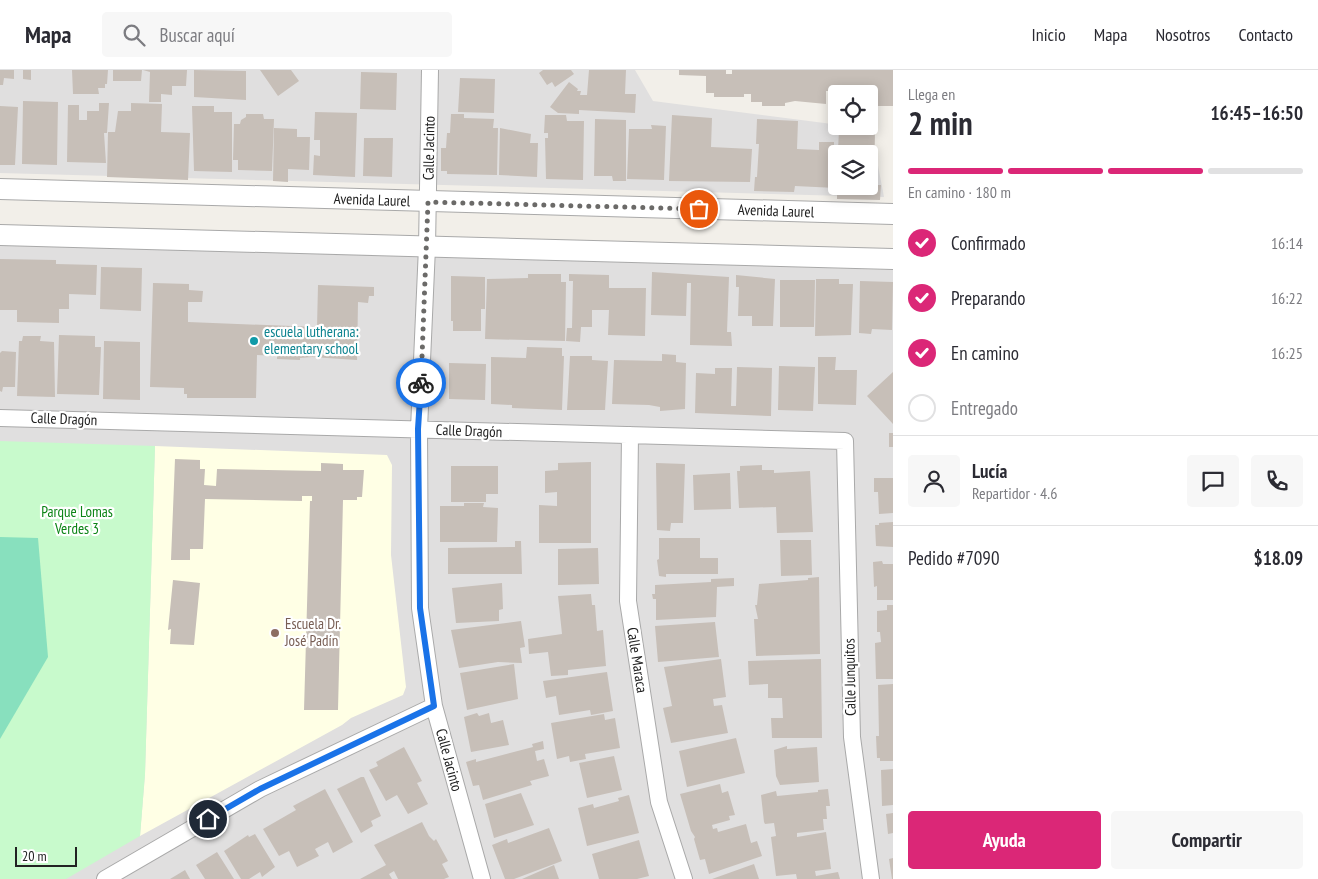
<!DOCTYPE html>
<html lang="es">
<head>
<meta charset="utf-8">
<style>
  :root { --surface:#fff; --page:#f7f7f7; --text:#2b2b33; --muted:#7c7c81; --line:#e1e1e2; --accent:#db2777 }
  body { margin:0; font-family:"PT Sans Narrow",sans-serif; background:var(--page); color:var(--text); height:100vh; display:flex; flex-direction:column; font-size:19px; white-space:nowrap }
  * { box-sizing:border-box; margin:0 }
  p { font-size:16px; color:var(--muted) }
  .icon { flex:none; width:28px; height:28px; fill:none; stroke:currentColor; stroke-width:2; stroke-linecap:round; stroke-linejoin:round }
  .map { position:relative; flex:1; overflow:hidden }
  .panel { display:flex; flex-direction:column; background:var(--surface); width:425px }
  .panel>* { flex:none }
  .buttons { position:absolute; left:828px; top:15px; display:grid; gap:10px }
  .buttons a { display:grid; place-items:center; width:50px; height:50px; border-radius:5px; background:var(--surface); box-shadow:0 2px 12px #0003; font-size:25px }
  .scale { position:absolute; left:15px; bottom:12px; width:62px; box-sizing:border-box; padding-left:5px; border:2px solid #222; border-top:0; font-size:14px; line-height:18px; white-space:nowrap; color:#222; -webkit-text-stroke:4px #fff; paint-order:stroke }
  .pin { position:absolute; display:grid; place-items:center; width:42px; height:42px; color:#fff; margin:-21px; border:2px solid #fff; border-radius:50%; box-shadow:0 1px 5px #0007 }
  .courier { position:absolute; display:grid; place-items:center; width:50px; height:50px; margin:-25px; border:4px solid #1a73e8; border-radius:50%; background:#fff; color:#222; box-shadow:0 1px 6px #0007 }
  .overview em { font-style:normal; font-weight:700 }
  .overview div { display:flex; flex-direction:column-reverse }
  .overview { display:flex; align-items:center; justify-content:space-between; height:85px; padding:0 15px }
  h1 { font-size:32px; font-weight:700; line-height:38px }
  .bar { display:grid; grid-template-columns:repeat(4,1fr); gap:8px 5px; align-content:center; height:60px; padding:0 15px }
  .bar i { height:6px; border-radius:4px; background:var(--line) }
  .bar .active { background:var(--accent) }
  .bar p { grid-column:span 4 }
  .line { display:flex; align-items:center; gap:12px; padding:0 15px; border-top:1px solid var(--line) }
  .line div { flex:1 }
  .round { display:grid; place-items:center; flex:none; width:52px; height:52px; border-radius:5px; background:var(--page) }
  ol { padding:0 15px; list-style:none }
  li { display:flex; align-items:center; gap:15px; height:55px }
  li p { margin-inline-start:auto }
  li .icon { padding:5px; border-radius:50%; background:var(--accent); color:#fff; stroke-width:4 }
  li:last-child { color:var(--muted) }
  li i { width:28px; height:28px; border:2px solid var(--line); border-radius:50% }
  .primary-button { display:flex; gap:10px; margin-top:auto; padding:10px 15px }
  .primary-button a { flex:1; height:58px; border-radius:5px; background:var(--accent); color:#fff; font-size:20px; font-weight:700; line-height:58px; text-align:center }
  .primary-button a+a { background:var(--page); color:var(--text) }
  header { display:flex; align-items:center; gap:30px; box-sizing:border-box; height:70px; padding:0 25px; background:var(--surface); border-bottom:1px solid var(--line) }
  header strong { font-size:24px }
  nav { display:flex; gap:28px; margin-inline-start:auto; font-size:18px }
  .search { width:350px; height:45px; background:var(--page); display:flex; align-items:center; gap:12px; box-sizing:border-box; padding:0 18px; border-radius:5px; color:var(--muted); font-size:19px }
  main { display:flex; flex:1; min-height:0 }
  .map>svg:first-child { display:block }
  .residential { fill:#e0dfdf; fill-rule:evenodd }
  .education { fill:#ffffe5 }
  .park { fill:#c8facc }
  .pitch { fill:#88e0be }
  .building { fill:#c7bfb8 }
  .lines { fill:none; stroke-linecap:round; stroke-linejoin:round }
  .minor-casing { stroke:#a9a9a9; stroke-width:18 }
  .tertiary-casing { stroke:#a9a9a9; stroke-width:22 }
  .minor { stroke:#fff; stroke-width:16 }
  .tertiary { stroke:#fff; stroke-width:20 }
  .done { stroke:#6b6a68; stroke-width:5; stroke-dasharray:0 9 }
  .route { stroke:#1a73e8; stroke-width:6 }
  .culture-dot { fill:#0f9aa8; stroke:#fff; stroke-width:2 }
  .education-dot { fill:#8d6e63; stroke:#fff; stroke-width:2 }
  .labels { text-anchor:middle; stroke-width:4.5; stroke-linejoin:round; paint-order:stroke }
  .street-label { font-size:15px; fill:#222; stroke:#fff }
  .culture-label { font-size:15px; fill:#0d838f; stroke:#fff; text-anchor:start }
  .park-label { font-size:15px; fill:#0c8416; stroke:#fff }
  .education-label { font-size:15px; fill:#785e54; stroke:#fff; text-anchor:start }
</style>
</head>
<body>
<header>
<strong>Mapa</strong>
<div class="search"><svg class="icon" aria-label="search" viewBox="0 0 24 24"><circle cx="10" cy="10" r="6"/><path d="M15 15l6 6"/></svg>Buscar aquí</div>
<nav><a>Inicio</a><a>Mapa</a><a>Nosotros</a><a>Contacto</a></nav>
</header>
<main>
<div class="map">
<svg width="893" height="809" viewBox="0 0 893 809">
  <rect width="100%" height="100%" fill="#f2efe9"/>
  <path class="residential" d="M 0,0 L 635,0 L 653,31 L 871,59 L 884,127 L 0,103 ZM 836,84 L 869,84 L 869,116 L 836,116 Z
    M 0,173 L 893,200 L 893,809 L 0,809 Z"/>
  <path class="education" d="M 155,376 L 387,385 L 392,395 L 391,485 L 406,617 L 403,625 L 351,648 L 342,655 L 140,766 L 145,704 Z"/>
  <path class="park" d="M 0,371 L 155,376 L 145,704 L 140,766 L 66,809 L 0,809 Z"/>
  <path class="pitch" d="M 0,467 L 38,468 L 48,587 L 0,669 Z"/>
  <path class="building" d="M 0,0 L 14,0 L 14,9 L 4,8 L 3,15 L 0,15 Z
    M 23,0 L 31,0 L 31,10 L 23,9 Z
    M 72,0 L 108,0 L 107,14 L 105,14 L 105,18 L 98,18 L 99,24 L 73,24 Z
    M 113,0 L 142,0 L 141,11 L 113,11 Z
    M 143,0 L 187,0 L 186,16 L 172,16 L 172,25 L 161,24 L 161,32 L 149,32 L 150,2 Z
    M 194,0 L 246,1 L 246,30 L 194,27 Z
    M 260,0 L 291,0 L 299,11 L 278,26 Z
    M 543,0 L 571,0 L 574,4 L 555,17 L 552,12 L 547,15 L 539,3 Z
    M 589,0 L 626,0 L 625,24 L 636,24 L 635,43 L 579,40 L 579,44 L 558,43 L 550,37 L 569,12 L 578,19 L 577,21 L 581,21 L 580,25 L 587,25 Z
    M 679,0 L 726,0 L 726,4 L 732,4 L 732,0 L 893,0 L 893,36 L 875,36 L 875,33 L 869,33 L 869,24 L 836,24 L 836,34 L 832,34 L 832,21 L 826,21 L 826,34 L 795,31 L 785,33 L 785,36 L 762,36 L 762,32 L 751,32 L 751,24 L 744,24 L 744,27 L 714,27 L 714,23 L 706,23 L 706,6 L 679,5 Z
    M 361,2 L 397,3 L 396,40 L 360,39 Z
    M 460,8 L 495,9 L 494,43 L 458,42 Z
    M 23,31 L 58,32 L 57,95 L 22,94 Z
    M 99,33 L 109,33 L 107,63 L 104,63 L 106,93 L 67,92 L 68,35 L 79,35 L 79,50 L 87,50 L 87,41 L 99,41 Z
    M 131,33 L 162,34 L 161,62 L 190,63 L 188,110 L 107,107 L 108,62 L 115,62 L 118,41 L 131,41 Z
    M 0,36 L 18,37 L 15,95 L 0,95 Z
    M 192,36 L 214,36 L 214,42 L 232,42 L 232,102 L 194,101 Z
    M 315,42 L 357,43 L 355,107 L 313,105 L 314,85 L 320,86 L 320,70 L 314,70 Z
    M 246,44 L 263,44 L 264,49 L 274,49 L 272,101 L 238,100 L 238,90 L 233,90 L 234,54 L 240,54 L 241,50 L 246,47 Z
    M 451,44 L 464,44 L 464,48 L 494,49 L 493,58 L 498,58 L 497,105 L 447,104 L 447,101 L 441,101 L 441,78 L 446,78 L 447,63 L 450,63 Z
    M 545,45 L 566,45 L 567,51 L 584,51 L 583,110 L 546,109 L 545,68 L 548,68 L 548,63 L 544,63 Z
    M 672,45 L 712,48 L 711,77 L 752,79 L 750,112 L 669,111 Z
    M 595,49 L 626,50 L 626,111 L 613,111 L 612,106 L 594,106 Z
    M 757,49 L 798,51 L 797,79 L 819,80 L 819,72 L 834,72 L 834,80 L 838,80 L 839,60 L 875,61 L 874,115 L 881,115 L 880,130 L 837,129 L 837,116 L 869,116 L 869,84 L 836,84 L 836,118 L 795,116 L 794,122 L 754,121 L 755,107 L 757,107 L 759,74 L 756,74 Z
    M 651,55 L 666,56 L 664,110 L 627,109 L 629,59 L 652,59 Z
    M 274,58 L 297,59 L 297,67 L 310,67 L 309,100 L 288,99 L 288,112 L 273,111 Z
    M 500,58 L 531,64 L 530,73 L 538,73 L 537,107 L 499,105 Z
    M 364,68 L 393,68 L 392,107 L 363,106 Z
    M 0,189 L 56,190 L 56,194 L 97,195 L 96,225 L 69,224 L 69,239 L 59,239 L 59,253 L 17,252 L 17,240 L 0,240 Z
    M 101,197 L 142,198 L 141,241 L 100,239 Z
    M 652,202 L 729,207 L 727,262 L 731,262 L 732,276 L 690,275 L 691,213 L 687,213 L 686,246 L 651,245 Z
    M 528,204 L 561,204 L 561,212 L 566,212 L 565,271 L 485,269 L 487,209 L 528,208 Z
    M 569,204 L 609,205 L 609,218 L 646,218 L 645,266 L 608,265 L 609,240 L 592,240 L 592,257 L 581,257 L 580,272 L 566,271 L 567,258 L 572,258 L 573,211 L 569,211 Z
    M 736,205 L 775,209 L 773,256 L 752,256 L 752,246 L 738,246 L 739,217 L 736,217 Z
    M 451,206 L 485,207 L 485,239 L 481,239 L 481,261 L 453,261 L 453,251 L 451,251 Z
    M 816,209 L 839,209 L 839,214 L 853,214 L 851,265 L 815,266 Z
    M 780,210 L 815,210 L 814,257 L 780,257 Z
    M 860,211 L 893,212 L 892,260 L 872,259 L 871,264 L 859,263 Z
    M 153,213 L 189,214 L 189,220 L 203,221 L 202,232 L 188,232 L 188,252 L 317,257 L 318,215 L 374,217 L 374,226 L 369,226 L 368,233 L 358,232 L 357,290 L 312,287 L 300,288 L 300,290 L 277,289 L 277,286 L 257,285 L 256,328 L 187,328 L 187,324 L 184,324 L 184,318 L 150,317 Z
    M 59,265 L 95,266 L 95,277 L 101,277 L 99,325 L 57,324 Z
    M 23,266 L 41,266 L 40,271 L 54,272 L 55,327 L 17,326 L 19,271 L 22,271 Z
    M 104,271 L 140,272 L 140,330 L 103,329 Z
    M 527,277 L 562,278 L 562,286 L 564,286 L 562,340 L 512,338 L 512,335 L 491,334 L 491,287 L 526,288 Z
    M 2,281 L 16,282 L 15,317 L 3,317 L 2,322 L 0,321 L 0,283 Z
    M 662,284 L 676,285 L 676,292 L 686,293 L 685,339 L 660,341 L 660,337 L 649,335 L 612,334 L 614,290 L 662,291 Z
    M 570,286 L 592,286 L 592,290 L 608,291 L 605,340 L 567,340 Z
    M 818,287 L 836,287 L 835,300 L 857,300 L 856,335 L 818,334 Z
    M 449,293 L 486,294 L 485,330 L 449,329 Z
    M 779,296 L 815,297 L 813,341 L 778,340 Z
    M 737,297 L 772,298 L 771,346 L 695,343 L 696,303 L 715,304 L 715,298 L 732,298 L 731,336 L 736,336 Z
    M 893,302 L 893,354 L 867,326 Z
    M 889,363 L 893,363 L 893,377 L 889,377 Z
    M 175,389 L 200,390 L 200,399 L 205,399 L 204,415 L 216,416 L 217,399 L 321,401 L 321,393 L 343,394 L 343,400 L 364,400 L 362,427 L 357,427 L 357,430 L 343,430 L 338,640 L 304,640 L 310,431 L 312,431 L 312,426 L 302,426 L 302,431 L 205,429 L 203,479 L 190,479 L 190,490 L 171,490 Z
    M 591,392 L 591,473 L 539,473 L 539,435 L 557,436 L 557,422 L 545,423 L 545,401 L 558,400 L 558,393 Z
    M 656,393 L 685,394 L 683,453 L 671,453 L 670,461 L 657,460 Z
    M 762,395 L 762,400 L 774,400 L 774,403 L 810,401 L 813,462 L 777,463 L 776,437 L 739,438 L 737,401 L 740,401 L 740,396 Z
    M 451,396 L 498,396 L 498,424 L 486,424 L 486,432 L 451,432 Z
    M 730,403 L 731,439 L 694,440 L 693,405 Z
    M 874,408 L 893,408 L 893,443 L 879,444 L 878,422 L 874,422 Z
    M 464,433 L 484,433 L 483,437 L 498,438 L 497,472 L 440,472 L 440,436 L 464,436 Z
    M 893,452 L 893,477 L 876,476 L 875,455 L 879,455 L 879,453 Z
    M 659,468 L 700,468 L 700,488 L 718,488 L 718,504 L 666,504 L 666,507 L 659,506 L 657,490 L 659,489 Z
    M 780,470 L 811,470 L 812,505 L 781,506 Z
    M 515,471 L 521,471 L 522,504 L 448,504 L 448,478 L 515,477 Z
    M 598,478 L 599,514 L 558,515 L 558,479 Z
    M 882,491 L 883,494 L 893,494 L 893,530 L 877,530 L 877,516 L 874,517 L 873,492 Z
    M 819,507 L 820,584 L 756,586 L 754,549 L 758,549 L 755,535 L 757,535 L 759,514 L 808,510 L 808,508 Z
    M 734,508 L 734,516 L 717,517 L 716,547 L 656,550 L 656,529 L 653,529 L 652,524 L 655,524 L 655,515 L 711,512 L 711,509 Z
    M 173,510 L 200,513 L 194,575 L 170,574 L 171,559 L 168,560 Z
    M 502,513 L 503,539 L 499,540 L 499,551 L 456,553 L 452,518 Z
    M 591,524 L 592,535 L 595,535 L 597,561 L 603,560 L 606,596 L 568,600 L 568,605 L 551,606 L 548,582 L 529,584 L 528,569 L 562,564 L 558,526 Z
    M 887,535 L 893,535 L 893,609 L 876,609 L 875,573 L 881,572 L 880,562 L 877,562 L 877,541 L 887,540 Z
    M 521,551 L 525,577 L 520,578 L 522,593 L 498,592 L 459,598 L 451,560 Z
    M 715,552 L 719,587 L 658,592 L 655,556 Z
    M 721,589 L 726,627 L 713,629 L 714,636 L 722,635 L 728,663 L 671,673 L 663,638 L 672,636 L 664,597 Z
    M 821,589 L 822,668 L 772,668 L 771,648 L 783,648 L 782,628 L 768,628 L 768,614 L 749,615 L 748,591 Z
    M 514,594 L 518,629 L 467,640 L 460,603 Z
    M 607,602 L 613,641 L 591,645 L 590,640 L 559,645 L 556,626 L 546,628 L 543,611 Z
    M 893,614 L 893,691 L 880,691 L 880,688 L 877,688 L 876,666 L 879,666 L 878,615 Z
    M 477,643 L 479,646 L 489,643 L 491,653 L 503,650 L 509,675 L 471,682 L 464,647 Z
    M 604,644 L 605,650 L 615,648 L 620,678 L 585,684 L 586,689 L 570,692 L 569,686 L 557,689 L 551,653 Z
    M 736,668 L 745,703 L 687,717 L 679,681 Z
    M 543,671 L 544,679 L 535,681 L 537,691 L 544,689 L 549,706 L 530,711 L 532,715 L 483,730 L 479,715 L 473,716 L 466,692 L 476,689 L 476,692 L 533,677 L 532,674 Z
    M 787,676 L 787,679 L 817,677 L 819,712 L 780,715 L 776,706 L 774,680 Z
    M 404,677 L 422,711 L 417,713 L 428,734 L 408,744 L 397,725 L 386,731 L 369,700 L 378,696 L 376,692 Z
    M 614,686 L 622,720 L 587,728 L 579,693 Z
    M 893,699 L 893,735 L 882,736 L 881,700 Z
    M 361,707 L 364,707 L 381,746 L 371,751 L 373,756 L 361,763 L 337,719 Z
    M 720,714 L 722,723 L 728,721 L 735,745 L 729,746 L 730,750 L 712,755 L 713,759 L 717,758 L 718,762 L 746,754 L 751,773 L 757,771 L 762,786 L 709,804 L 705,789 L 700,790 L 694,769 L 695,767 L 691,761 L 680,724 Z
    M 325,719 L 353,772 L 333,783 L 328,772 L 315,779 L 319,786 L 297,797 L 289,781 L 279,786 L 263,759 L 296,740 L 293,736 Z
    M 828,719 L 830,736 L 826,736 L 827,749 L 823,749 L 824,760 L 797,763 L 797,767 L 826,762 L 831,799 L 815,801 L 816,806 L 838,802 L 840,809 L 797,809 L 796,804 L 776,806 L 771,767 L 776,766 L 774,753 L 765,754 L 764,752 L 761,725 L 776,721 L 777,726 L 818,722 L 818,720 Z
    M 521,723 L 534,755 L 494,768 L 485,734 Z
    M 629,725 L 639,763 L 587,776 L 578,738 L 593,734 L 594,738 L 619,731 L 618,728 Z
    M 893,743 L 893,763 L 888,764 L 886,744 Z
    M 422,752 L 429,766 L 434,771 L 436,769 L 448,791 L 442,794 L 449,807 L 444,809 L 398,809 L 394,801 L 389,804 L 392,809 L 360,809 L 386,795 L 374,775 Z
    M 549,758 L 562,791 L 514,809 L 505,809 L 492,775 L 507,769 L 508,773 Z
    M 255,764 L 275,797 L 262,807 L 260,802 L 249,809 L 241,809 L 224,781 L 248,765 L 249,767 Z
    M 639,770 L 649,806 L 637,809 L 599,809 L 592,784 Z
    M 217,782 L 234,809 L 205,809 L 196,795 Z
    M 893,788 L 893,809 L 892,809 L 889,789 Z
    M 754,794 L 759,809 L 712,809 Z
    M 554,795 L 559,809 L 522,809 Z
    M 185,800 L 190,809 L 170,809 Z"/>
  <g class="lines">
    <g class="minor-casing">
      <path id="minor" d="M 430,0 L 427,177 L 419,359 L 420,538 L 434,636 L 482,809
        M 0,348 L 845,371 L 852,667 L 871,809
        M 630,365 L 628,531 L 659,732 L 684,809
        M 105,809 L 260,719 L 434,636"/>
    </g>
    <g class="tertiary-casing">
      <path id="tertiary" d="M 0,119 L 893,144
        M 0,165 L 893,189"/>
    </g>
    <use href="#minor" class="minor"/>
    <use href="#tertiary" class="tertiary"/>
  </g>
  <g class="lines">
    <path class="done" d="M 421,313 L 428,132 L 699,139"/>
    <path class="route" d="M 208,749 L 260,719 L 434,636 L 420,538 L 418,359 L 421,313"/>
  </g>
  <circle class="culture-dot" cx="254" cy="271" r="5"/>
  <circle class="education-dot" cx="275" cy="563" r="5"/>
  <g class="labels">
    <g class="street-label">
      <text transform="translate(429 78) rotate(-89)" y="5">Calle Jacinto</text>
      <text transform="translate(372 130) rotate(2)" y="5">Avenida Laurel</text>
      <text transform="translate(776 141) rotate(2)" y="5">Avenida Laurel</text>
      <text transform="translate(64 349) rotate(2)" y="5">Calle Dragón</text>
      <text transform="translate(469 361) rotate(2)" y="5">Calle Dragón</text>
      <text transform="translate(637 590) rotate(81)" y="5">Calle Maraca</text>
      <text transform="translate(850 607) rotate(-91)" y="5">Calle Junquitos</text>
      <text transform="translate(449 690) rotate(75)" y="5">Calle Jacinto</text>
    </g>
    <g class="culture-label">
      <text x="264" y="267">escuela lutherana:<tspan x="264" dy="17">elementary school</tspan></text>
    </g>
    <g class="park-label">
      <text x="77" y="447">Parque Lomas<tspan x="77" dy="17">Verdes 3</tspan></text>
    </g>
    <g class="education-label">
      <text x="285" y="559">Escuela Dr.<tspan x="285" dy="17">José Padín</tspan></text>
    </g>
  </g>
</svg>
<div class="buttons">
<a><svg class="icon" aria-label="locate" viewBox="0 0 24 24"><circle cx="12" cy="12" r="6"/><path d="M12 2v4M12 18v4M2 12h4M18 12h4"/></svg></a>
<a><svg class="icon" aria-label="layers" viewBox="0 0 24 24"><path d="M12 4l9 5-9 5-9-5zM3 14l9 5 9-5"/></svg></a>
</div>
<div class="scale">20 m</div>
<div class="pin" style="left:699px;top:139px;background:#ea580c"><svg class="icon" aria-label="bag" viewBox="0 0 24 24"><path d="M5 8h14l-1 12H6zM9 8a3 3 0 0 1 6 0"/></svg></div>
<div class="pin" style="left:208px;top:749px;background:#1f2937"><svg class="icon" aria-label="home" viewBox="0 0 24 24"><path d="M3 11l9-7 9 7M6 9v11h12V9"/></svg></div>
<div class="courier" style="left:421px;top:313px"><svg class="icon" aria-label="bike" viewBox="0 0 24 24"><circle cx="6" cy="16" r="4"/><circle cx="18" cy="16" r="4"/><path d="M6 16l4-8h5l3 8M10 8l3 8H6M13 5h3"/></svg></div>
</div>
<section class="panel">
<div class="overview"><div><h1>2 min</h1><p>Llega en</p></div><em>16:45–16:50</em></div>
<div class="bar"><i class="active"></i><i class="active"></i><i class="active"></i><i></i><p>En camino · 180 m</p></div>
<ol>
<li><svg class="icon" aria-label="check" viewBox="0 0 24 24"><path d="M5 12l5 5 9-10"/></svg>Confirmado<p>16:14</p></li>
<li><svg class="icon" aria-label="check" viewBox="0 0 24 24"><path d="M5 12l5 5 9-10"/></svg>Preparando<p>16:22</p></li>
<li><svg class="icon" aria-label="check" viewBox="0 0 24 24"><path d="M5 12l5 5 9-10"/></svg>En camino<p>16:25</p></li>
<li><i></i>Entregado</li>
</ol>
<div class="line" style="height:90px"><a class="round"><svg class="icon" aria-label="person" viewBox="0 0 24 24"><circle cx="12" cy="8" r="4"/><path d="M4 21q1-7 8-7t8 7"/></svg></a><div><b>Lucía</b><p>Repartidor · 4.6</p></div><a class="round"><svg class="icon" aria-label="chat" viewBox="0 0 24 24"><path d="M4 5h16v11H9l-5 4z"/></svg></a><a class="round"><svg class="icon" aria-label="phone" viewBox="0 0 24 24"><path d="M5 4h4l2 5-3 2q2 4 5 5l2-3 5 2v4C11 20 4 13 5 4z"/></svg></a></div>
<div class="line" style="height:65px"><div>Pedido #7090</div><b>$18.09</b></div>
<div class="primary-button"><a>Ayuda</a><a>Compartir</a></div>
</section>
</main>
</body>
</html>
